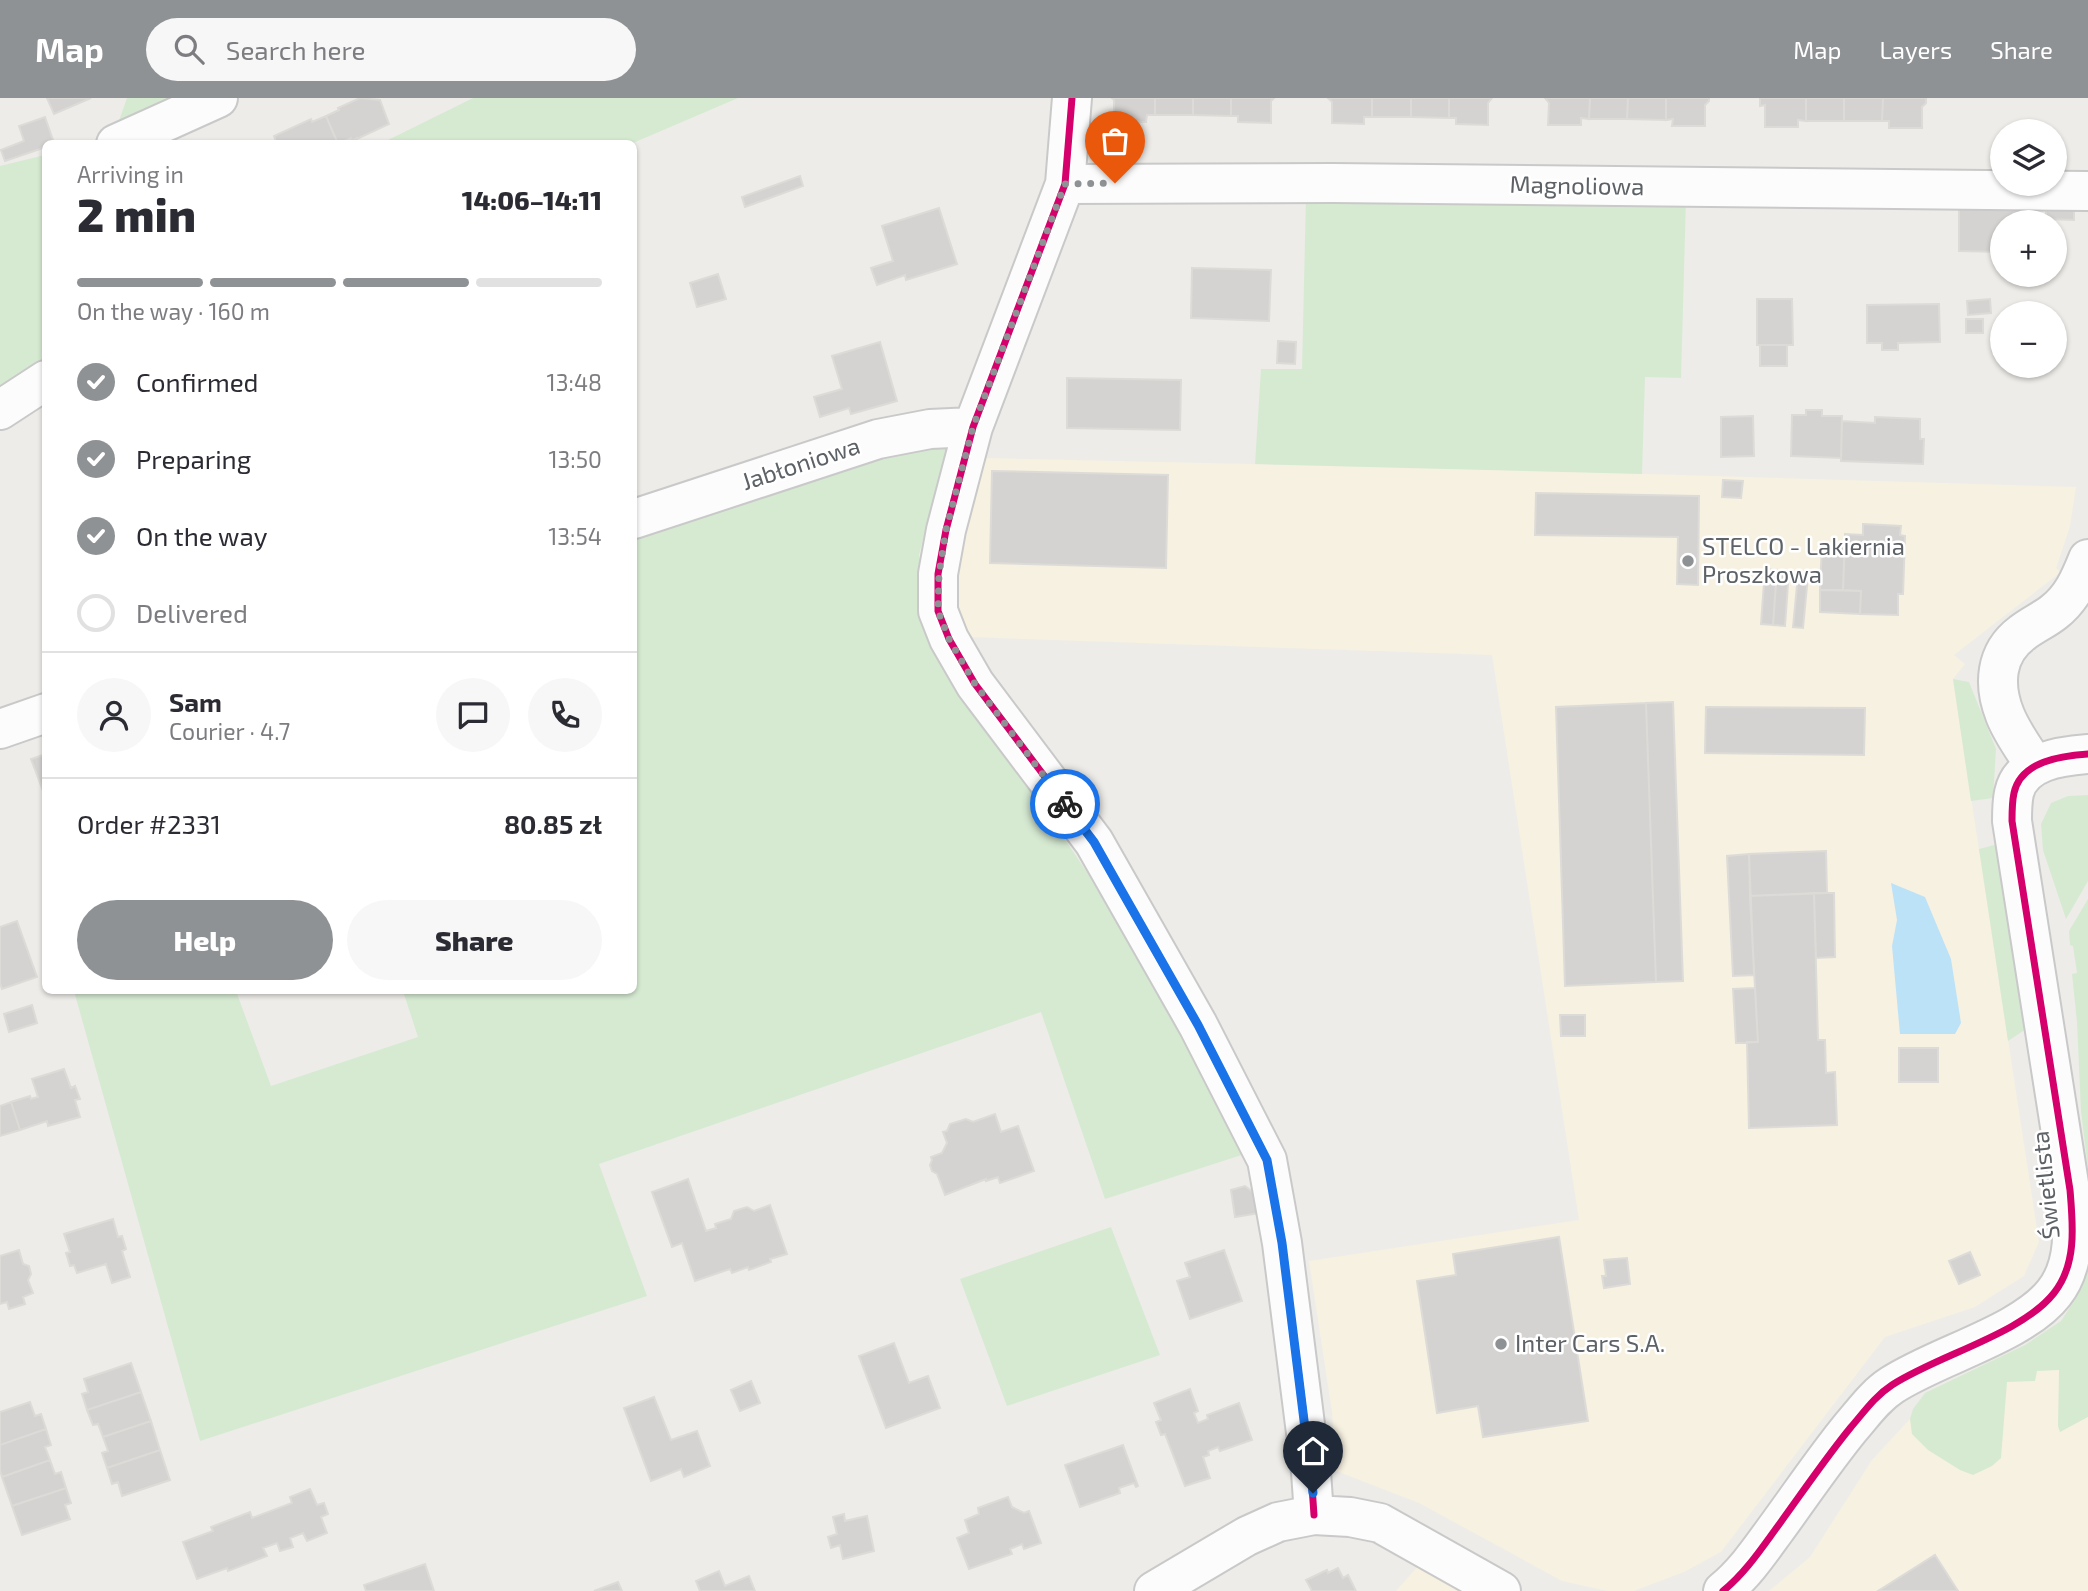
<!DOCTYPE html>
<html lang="en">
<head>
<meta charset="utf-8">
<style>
  :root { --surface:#fff; --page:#f7f7f7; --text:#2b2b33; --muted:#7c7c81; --line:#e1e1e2; --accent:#8f9294 }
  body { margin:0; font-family:"Exo 2",sans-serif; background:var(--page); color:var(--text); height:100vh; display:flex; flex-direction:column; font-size:26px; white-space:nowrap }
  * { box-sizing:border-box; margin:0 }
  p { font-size:23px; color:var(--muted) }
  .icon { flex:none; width:38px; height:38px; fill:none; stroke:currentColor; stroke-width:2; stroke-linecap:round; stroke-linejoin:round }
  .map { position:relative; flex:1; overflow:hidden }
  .drawer { position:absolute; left:42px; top:42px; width:595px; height:854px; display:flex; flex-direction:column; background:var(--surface); border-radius:10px; box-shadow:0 2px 5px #0004 }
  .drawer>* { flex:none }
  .fabs { position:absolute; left:1990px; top:21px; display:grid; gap:14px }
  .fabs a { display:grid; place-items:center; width:77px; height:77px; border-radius:50%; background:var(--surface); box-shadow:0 2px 5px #0004; font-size:35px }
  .pin { position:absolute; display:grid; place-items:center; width:60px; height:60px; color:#fff; margin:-72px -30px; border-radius:50% 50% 50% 0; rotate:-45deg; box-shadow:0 0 7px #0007 }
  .pin .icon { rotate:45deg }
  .courier { position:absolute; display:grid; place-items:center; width:70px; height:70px; margin:-35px; border:5px solid #1a73e8; border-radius:50%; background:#fff; color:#222; box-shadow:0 2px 9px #0007 }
  .overview em { font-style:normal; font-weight:800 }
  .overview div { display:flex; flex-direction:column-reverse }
  .overview { display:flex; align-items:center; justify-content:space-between; height:119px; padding:0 35px }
  h1 { font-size:46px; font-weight:800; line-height:52px }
  .bar { display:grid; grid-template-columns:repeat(4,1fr); gap:10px 7px; align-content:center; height:84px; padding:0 35px }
  .bar i { height:9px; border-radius:5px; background:var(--line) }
  .bar .on { background:var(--accent) }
  .bar p { grid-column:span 4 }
  .line { display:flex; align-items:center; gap:18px; padding:0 35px; border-top:2px solid var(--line) }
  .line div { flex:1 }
  .round { display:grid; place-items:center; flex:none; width:74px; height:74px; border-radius:37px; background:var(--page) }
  ol { padding:0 35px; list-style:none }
  li { display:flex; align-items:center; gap:21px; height:77px }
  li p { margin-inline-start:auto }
  li .icon { padding:7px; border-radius:50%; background:var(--accent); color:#fff; stroke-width:4 }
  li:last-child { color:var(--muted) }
  li i { width:38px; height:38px; border:4px solid var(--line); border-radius:50% }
  .button { display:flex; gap:14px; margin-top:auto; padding:14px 35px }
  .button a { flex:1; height:80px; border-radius:42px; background:var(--accent); color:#fff; font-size:28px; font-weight:800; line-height:80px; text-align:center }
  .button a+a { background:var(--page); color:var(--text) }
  header { display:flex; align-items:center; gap:42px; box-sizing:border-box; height:98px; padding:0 35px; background:var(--accent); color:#fff }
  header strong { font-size:33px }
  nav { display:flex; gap:38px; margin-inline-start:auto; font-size:24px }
  .search { width:490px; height:63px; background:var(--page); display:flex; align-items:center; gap:18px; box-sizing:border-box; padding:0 24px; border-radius:38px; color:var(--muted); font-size:26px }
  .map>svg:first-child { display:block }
  .commercial { fill:#f7f1e1 }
  .green { fill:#d6ead2 }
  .water { fill:#bce2f8 }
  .building { fill:#d4d3d1; stroke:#dddbd7; stroke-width:2 }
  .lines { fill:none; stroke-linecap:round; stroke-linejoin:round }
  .minor-casing { stroke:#c9c9c9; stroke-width:42 }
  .minor { stroke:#fcfcfc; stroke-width:38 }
  .cycleway-casing { stroke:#fff; stroke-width:11 }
  .cycleway { stroke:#d6006c; stroke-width:7 }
  .done { stroke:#8f9294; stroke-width:7; stroke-dasharray:0 12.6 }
  .route { stroke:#1a73e8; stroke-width:9 }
  .poi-dot { fill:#8f9294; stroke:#fff; stroke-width:2.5 }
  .labels { text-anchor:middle; stroke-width:5; stroke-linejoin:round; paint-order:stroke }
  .street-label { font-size:24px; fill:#5d6267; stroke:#fff }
  .poi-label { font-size:24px; fill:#5d6267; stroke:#fff; text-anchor:start }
</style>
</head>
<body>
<header>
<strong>Map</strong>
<div class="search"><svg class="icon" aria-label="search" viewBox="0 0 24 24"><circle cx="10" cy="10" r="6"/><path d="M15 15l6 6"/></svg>Search here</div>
<nav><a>Map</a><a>Layers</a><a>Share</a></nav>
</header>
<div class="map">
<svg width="2088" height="1493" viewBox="0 0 2088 1493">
  <rect width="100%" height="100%" fill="#edece8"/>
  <path class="commercial" d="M 985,360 L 1512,372 L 2076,389 L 2070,428 L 2056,470 L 2061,474 L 1954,557 L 1965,566 L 1953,581 L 2039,1144 L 2024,1178 L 1975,1209 L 1885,1239 L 1721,1454 L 1684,1474 L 1634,1493 L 1607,1493 L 1562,1483 L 1419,1405 L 1336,1373 L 1332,1314 L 1309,1163 L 1579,1122 L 1492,557 L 967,539 L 951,479 Z
    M 2088,1258 L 2088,1493 L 1769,1493 L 1810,1459 L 1872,1362 L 1921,1309 L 1979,1272 Z
    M 1419,1467 L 1466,1493 L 1396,1493 Z"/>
  <path class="green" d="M 127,0 L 193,0 L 115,34 Z
    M 473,0 L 738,0 L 633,45 L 382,45 Z
    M 45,57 L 45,260 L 17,293 L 0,301 L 0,68 Z
    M 1306,98 L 1686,101 L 1681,280 L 1645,279 L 1642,376 L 1255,366 L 1261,271 L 1302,271 Z
    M 948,344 L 919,457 L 933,546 L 1153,872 L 1251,1054 L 1105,1101 L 1041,914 L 599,1066 L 647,1198 L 200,1343 L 74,893 L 236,893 L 271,988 L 418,939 L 403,893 L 634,892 L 634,429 L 867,355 Z
    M 1953,581 L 1969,584 L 1996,651 L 1993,700 L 1971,703 Z
    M 2088,697 L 2088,783 L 2066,821 L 2043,752 L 2041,726 L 2051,705 L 2068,698 Z
    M 1998,746 L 2029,929 L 2008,943 L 1979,751 Z
    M 2088,801 L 2088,1071 L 2081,1013 L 2077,924 L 2072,876 L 2077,875 L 2073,848 L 2070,847 L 2069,833 Z
    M 1111,1129 L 1160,1257 L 1007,1308 L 960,1181 Z
    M 2088,1174 L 2088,1319 L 2060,1334 L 2058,1328 L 2059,1272 L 2037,1273 L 2035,1283 L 2007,1284 L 2001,1360 L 1992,1368 L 1973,1377 L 1960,1372 L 1928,1352 L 1912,1336 L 1910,1321 L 1913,1311 L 1925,1295 L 2025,1247 L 2061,1223 L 2076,1200 Z"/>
  <path class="water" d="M 1891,785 L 1925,799 L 1951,861 L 1961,925 L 1955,936 L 1900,936 L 1892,848 L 1897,822 Z"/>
  <path class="building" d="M 47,0 L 91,0 L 54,16 Z
    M 360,0 L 380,2 L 389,26 L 357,41 L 357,40 L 352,42 L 351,40 L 338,46 L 326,18 L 339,12 L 338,10 Z
    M 1112,0 L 1155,0 L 1155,17 L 1147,17 L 1146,24 L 1114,23 L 1114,2 Z
    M 1155,0 L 1193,0 L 1193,17 L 1155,17 Z
    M 1193,0 L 1231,0 L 1231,18 L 1193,17 Z
    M 1231,0 L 1274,0 L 1271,3 L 1271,25 L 1238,24 L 1238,18 L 1231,18 Z
    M 1328,0 L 1372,0 L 1372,19 L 1364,19 L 1364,26 L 1332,25 L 1332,4 Z
    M 1372,0 L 1411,0 L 1411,19 L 1372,19 Z
    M 1411,0 L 1449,0 L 1449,20 L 1411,19 Z
    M 1449,0 L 1492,0 L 1488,5 L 1488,27 L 1456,26 L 1456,20 L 1449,20 Z
    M 1545,0 L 1590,0 L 1589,21 L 1581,20 L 1581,27 L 1548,27 L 1549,5 Z
    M 1590,0 L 1628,0 L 1627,21 L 1589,21 Z
    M 1628,0 L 1666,0 L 1666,22 L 1627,21 Z
    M 1666,0 L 1709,0 L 1709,3 L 1705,7 L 1705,28 L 1672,28 L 1673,21 L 1666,22 Z
    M 1760,0 L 1806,0 L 1806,23 L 1798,22 L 1798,29 L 1765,29 L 1765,7 L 1760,8 Z
    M 1806,0 L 1844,0 L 1844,23 L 1806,23 Z
    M 1844,0 L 1883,0 L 1882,23 L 1844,23 Z
    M 1883,0 L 1926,0 L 1926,5 L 1922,9 L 1922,30 L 1889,30 L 1889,23 L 1882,23 Z
    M 326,18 L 338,46 L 277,46 L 274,38 L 311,21 L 312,24 Z
    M 45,19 L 54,45 L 46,46 L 46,49 L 5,63 L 1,52 L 24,43 L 19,28 Z
    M 800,78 L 803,88 L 745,109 L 742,99 Z
    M 2046,107 L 2074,108 L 2074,122 L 2046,121 Z
    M 1959,108 L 2027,109 L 2027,124 L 2002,124 L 2002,154 L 1959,153 Z
    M 939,110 L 957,166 L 906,182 L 905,177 L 877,187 L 871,170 L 893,163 L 882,128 Z
    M 1192,170 L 1271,172 L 1269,223 L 1191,220 Z
    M 718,176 L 726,201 L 697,209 L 690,185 Z
    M 1757,201 L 1792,201 L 1793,247 L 1757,247 Z
    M 1990,201 L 1991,215 L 1968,217 L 1967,203 Z
    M 1939,206 L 1940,244 L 1898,245 L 1898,252 L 1882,252 L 1882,245 L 1867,245 L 1867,207 Z
    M 1966,221 L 1983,221 L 1983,235 L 1966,235 Z
    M 1278,243 L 1296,244 L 1295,266 L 1277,265 Z
    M 880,244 L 897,303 L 851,316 L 849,310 L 820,319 L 814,299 L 842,291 L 832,258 Z
    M 1760,247 L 1787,247 L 1787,268 L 1760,268 Z
    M 1067,280 L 1181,282 L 1180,332 L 1067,330 Z
    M 1806,312 L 1822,312 L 1822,318 L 1842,318 L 1841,360 L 1791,358 L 1792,317 L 1806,317 Z
    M 1753,318 L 1754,358 L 1721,359 L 1721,319 Z
    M 1875,319 L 1920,321 L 1920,341 L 1924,341 L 1923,366 L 1841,363 L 1842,323 L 1875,325 Z
    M 992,373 L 1168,377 L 1166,470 L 990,465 Z
    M 1723,382 L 1743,383 L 1741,400 L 1722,399 Z
    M 1536,395 L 1699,398 L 1698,487 L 1677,486 L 1678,439 L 1535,437 Z
    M 1863,426 L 1901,428 L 1900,437 L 1905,438 L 1903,496 L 1898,496 L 1898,517 L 1860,516 L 1861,493 L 1843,492 L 1845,436 L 1863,437 Z
    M 1822,446 L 1845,447 L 1843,492 L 1820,492 Z
    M 1765,471 L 1777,472 L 1773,527 L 1761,526 Z
    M 1777,472 L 1789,473 L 1785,528 L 1773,527 Z
    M 1798,477 L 1808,478 L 1803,530 L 1793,529 Z
    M 1820,492 L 1861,493 L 1860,516 L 1820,514 Z
    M 1673,604 L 1683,883 L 1656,884 L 1646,605 Z
    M 1646,605 L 1656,884 L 1565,888 L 1556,609 Z
    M 1706,609 L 1865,610 L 1864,657 L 1705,655 Z
    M 46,656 L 46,701 L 31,661 Z
    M 1826,753 L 1827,795 L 1750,798 L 1749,756 Z
    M 1749,756 L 1754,877 L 1733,878 L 1727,758 Z
    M 1814,795 L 1818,942 L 1825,942 L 1826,975 L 1835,974 L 1837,1027 L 1749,1030 L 1747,944 L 1758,944 L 1750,798 Z
    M 1814,795 L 1834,795 L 1835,859 L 1816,860 Z
    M 17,823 L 37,879 L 2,891 L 0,885 L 0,829 Z
    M 1755,890 L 1758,944 L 1736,945 L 1733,891 Z
    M 32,907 L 37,925 L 9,934 L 4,916 Z
    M 1560,917 L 1585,917 L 1585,938 L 1561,938 Z
    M 1899,950 L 1938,950 L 1938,984 L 1899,984 Z
    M 64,971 L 71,990 L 75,988 L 80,1001 L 75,1002 L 80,1019 L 48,1028 L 47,1023 L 20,1032 L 11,1004 L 30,998 L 31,1001 L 38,999 L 32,981 Z
    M 11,1004 L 20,1032 L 0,1038 L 0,1008 Z
    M 995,1016 L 1001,1034 L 1018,1028 L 1034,1073 L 1000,1085 L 998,1079 L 986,1083 L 986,1081 L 945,1097 L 937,1076 L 932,1073 L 930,1067 L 932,1062 L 931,1059 L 942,1055 L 947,1045 L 943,1034 L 947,1033 L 950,1026 L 966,1021 L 973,1024 Z
    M 688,1081 L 706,1133 L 716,1130 L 715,1126 L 731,1121 L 734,1113 L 747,1109 L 754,1113 L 770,1107 L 787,1156 L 770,1161 L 771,1164 L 749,1172 L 748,1169 L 732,1175 L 730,1171 L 695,1183 L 682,1145 L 672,1149 L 652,1094 Z
    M 1245,1088 L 1257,1097 L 1260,1115 L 1235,1119 L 1231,1092 Z
    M 113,1121 L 118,1139 L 122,1138 L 126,1151 L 122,1153 L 130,1179 L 112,1185 L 106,1166 L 77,1175 L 74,1167 L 70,1168 L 66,1155 L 70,1154 L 64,1136 Z
    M 1559,1139 L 1588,1323 L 1483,1339 L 1478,1308 L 1437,1315 L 1417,1183 L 1456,1177 L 1453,1156 Z
    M 19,1152 L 23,1166 L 29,1168 L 31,1176 L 28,1182 L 33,1195 L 23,1199 L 25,1206 L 9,1211 L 7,1204 L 0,1206 L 0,1158 Z
    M 1224,1152 L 1242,1203 L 1190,1221 L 1177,1183 L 1190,1179 L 1185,1165 Z
    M 1970,1154 L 1980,1177 L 1959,1186 L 1949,1163 Z
    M 1627,1160 L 1630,1186 L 1604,1190 L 1602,1178 L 1606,1178 L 1604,1162 Z
    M 894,1245 L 909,1285 L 928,1278 L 940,1310 L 886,1330 L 859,1258 Z
    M 131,1265 L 141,1294 L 87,1312 L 82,1296 L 88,1294 L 84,1281 Z
    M 751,1283 L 760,1305 L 740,1313 L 731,1292 Z
    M 1190,1291 L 1198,1313 L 1194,1315 L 1198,1325 L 1208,1321 L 1207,1317 L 1239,1305 L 1252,1342 L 1220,1353 L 1218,1349 L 1208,1353 L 1209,1357 L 1203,1359 L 1210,1380 L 1185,1388 L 1165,1336 L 1161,1337 L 1156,1324 L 1161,1322 L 1154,1305 Z
    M 141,1294 L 151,1323 L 103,1339 L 98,1326 L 93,1327 L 87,1312 Z
    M 654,1299 L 671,1342 L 697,1333 L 710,1368 L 684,1379 L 681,1371 L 651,1383 L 624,1310 Z
    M 30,1304 L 35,1318 L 41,1316 L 46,1331 L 0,1347 L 0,1314 Z
    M 151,1323 L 160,1352 L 107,1370 L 102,1355 L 108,1353 L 103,1339 Z
    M 46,1331 L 51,1347 L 45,1349 L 50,1362 L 2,1379 L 0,1372 L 0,1347 Z
    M 1123,1347 L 1138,1388 L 1136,1389 L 1134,1385 L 1119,1390 L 1120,1395 L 1080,1409 L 1065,1367 Z
    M 160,1352 L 170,1382 L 122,1398 L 118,1384 L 112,1386 L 107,1370 Z
    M 50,1362 L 55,1376 L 61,1374 L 66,1390 L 12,1408 L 2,1379 Z
    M 66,1390 L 71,1405 L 65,1407 L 70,1421 L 22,1437 L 12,1408 Z
    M 310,1391 L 317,1407 L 324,1405 L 328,1416 L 321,1419 L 327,1435 L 307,1443 L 303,1435 L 290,1440 L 293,1449 L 280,1453 L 277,1445 L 263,1450 L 267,1458 L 228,1473 L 227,1470 L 197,1481 L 183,1444 L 213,1433 L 211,1429 L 250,1414 L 252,1420 L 292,1405 L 290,1399 Z
    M 1008,1399 L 1012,1409 L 1024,1415 L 1029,1413 L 1041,1445 L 1024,1451 L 1022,1446 L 1010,1451 L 1012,1456 L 969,1471 L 957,1440 L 969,1435 L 965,1422 L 979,1416 L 978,1410 Z
    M 844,1416 L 845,1423 L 867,1418 L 874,1453 L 843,1461 L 840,1447 L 831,1450 L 828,1439 L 837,1436 L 833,1419 Z
    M 1935,1457 L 1958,1493 L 1878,1493 Z
    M 425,1466 L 434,1493 L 366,1493 L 364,1487 Z
    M 1338,1470 L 1343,1480 L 1348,1477 L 1356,1493 L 1312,1493 L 1306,1482 L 1327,1472 L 1328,1475 Z
    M 719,1473 L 725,1488 L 749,1478 L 755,1493 L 700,1493 L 696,1483 Z
    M 618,1484 L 622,1493 L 594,1493 Z"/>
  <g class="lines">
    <g class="minor-casing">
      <path id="minor" d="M 1072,0 L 1065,86 L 973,329 L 946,432 L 938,476 L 938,513 L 949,541 L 975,586 L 1094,744 L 1198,927 L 1267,1062 L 1282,1145 L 1311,1374 L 1314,1417
        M 116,46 L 218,0
        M 1065,86 L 1333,85 L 2088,93
        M 0,312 L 46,282
        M 634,421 L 878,341 L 930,331 L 973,329
        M 0,631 L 46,615
        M 2035,668 C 2025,652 2012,635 2005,617 C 1993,587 1995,555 2022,535 C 2032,527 2044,522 2054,514 C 2072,500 2080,481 2088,461
        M 1154,1493 L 1247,1438 L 1278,1424 L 1314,1417 L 1350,1419 L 1380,1425 L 1501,1493
        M 1723,1493 C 1744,1476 1759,1454 1775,1432 C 1800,1398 1824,1362 1851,1329 C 1864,1314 1875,1298 1892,1287 C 1938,1257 2022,1236 2054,1195 C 2077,1166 2073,1127 2070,1092 L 2012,723 C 2012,714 2012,704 2014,695 C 2021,663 2061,658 2088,656"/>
    </g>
    <use href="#minor" class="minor"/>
    <g class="cycleway-casing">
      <path id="cycleway" d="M 1072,0 L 1065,86 L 973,329 L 946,432 L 938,476 L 938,513 L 949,541 L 975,586 L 1094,744 L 1198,927 L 1267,1062 L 1282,1145 L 1311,1374 L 1314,1417
        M 1723,1493 C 1744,1476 1759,1454 1775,1432 C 1800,1398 1824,1362 1851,1329 C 1864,1314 1875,1298 1892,1287 C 1938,1257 2022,1236 2054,1195 C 2077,1166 2073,1127 2070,1092 L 2012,723 C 2012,714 2012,704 2014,695 C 2021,663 2061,658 2088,656"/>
    </g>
    <use href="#cycleway" class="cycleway"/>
  </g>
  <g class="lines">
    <path class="done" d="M 1065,706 L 975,586 L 949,541 L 938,513 L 939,476 L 946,432 L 973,329 L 1065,86 L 1115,85"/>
    <path class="route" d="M 1065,706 L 1094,744 L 1120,790 L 1198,927 L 1267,1062 L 1282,1145 L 1313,1395"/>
  </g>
  <g class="poi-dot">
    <circle cx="1688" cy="463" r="7"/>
    <circle cx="1501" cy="1246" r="7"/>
  </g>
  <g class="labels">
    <g class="street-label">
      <text transform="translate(1577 88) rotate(1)" y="8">Magnoliowa</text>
      <text transform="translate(801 366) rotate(-18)" y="8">Jabłoniowa</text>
      <text transform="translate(2046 1087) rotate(-96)" y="8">Świetlista</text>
    </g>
    <g class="poi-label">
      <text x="1702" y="457">STELCO - Lakiernia<tspan x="1702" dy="28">Proszkowa</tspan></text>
      <text x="1515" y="1254">Inter Cars S.A.</text>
    </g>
  </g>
</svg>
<div class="fabs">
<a><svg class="icon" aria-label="layers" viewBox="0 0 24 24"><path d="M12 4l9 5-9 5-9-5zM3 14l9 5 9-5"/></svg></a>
<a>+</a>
<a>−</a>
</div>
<div class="pin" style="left:1115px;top:85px;background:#ea580c"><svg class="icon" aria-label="bag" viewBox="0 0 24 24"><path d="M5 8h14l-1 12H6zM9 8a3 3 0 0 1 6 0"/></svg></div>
<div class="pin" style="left:1313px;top:1395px;background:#1f2937"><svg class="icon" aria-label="home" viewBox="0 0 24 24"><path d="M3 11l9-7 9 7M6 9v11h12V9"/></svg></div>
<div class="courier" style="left:1065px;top:706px"><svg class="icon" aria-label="bike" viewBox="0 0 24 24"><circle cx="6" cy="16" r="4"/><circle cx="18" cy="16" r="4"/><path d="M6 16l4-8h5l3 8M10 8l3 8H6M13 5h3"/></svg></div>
<section class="drawer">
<div class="overview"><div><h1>2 min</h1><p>Arriving in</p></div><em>14:06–14:11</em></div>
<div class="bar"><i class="on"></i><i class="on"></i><i class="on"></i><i></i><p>On the way · 160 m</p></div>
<ol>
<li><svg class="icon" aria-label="check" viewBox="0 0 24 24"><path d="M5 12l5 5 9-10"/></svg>Confirmed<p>13:48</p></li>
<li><svg class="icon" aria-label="check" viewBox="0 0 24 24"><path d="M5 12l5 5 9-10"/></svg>Preparing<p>13:50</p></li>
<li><svg class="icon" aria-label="check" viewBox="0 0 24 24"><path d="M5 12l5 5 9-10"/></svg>On the way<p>13:54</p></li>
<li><i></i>Delivered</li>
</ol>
<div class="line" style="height:126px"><a class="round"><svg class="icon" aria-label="person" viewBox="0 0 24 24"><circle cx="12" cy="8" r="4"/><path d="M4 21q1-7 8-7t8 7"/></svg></a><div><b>Sam</b><p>Courier · 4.7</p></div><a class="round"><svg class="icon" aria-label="chat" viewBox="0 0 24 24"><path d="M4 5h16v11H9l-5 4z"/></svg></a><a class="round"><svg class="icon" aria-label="phone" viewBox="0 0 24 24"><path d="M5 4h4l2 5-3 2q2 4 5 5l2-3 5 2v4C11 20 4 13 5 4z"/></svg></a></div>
<div class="line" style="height:91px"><div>Order #2331</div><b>80.85 zł</b></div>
<div class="button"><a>Help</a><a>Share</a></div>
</section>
</div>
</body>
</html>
